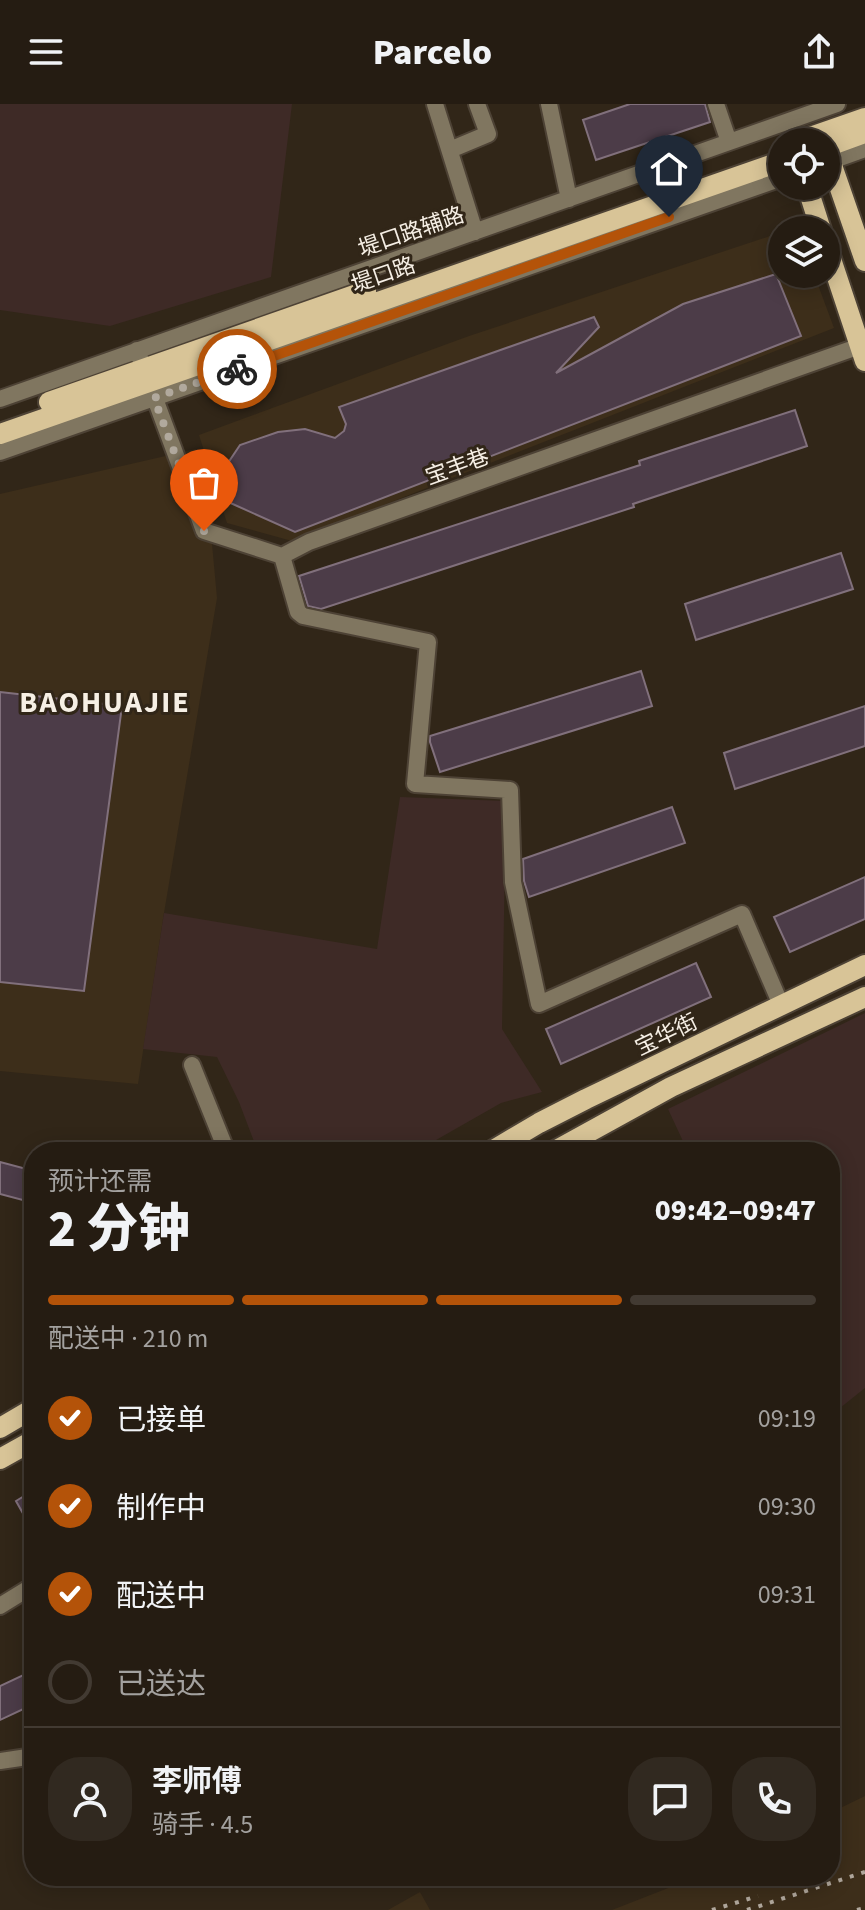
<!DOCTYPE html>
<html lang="zh">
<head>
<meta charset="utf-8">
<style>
  :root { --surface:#251c12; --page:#312920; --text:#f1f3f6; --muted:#a3a19f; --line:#423a32; --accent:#b45309 }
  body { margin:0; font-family:"Source Sans 3","Noto Sans SC",sans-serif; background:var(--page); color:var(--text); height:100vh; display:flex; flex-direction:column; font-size:30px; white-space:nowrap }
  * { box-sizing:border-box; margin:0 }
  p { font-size:26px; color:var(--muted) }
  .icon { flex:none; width:44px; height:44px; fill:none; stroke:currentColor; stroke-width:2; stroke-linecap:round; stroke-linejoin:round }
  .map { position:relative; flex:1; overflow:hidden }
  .details { position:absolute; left:24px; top:1038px; width:816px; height:744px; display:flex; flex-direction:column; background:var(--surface); border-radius:32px; box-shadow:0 4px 20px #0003,0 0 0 2px var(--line) }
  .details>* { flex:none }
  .buttons { position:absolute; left:768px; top:24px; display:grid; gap:16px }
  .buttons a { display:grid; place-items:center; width:72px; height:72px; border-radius:50%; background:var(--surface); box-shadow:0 4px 20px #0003,0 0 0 2px var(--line); font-size:40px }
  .pin { position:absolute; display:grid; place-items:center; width:68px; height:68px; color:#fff; margin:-82px -34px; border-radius:50% 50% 50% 0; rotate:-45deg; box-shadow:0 0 8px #0007 }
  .pin .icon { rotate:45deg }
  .courier { position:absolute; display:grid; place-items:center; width:80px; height:80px; margin:-40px; border:6px solid #b45309; border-radius:50%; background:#fff; color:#222; box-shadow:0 2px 10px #0007 }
  .head em { font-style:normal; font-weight:800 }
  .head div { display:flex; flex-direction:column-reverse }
  .head { display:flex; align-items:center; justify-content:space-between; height:136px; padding:0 24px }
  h1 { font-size:52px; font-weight:800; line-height:60px }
  .bar { display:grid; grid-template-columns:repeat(4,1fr); gap:12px 8px; align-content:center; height:96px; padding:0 24px }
  .bar i { height:10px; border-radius:6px; background:var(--line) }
  .bar .current { background:var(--accent) }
  .bar p { grid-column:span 4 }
  .line { display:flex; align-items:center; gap:20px; padding:0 24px; border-top:2px solid var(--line) }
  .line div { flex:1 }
  .round { display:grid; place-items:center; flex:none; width:84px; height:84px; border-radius:32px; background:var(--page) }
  ol { padding:0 24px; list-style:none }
  li { display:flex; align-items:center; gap:24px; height:88px }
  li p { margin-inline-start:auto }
  li .icon { padding:8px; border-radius:50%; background:var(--accent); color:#fff; stroke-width:4 }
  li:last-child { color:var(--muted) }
  li i { width:44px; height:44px; border:4px solid var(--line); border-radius:50% }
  header { display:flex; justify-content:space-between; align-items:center; height:104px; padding:0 24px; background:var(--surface); font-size:36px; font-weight:800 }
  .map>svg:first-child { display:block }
  .built { fill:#3d2e1a }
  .education { fill:#3e2a26 }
  .building { fill:#4c3c48; stroke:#81707c; stroke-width:2 }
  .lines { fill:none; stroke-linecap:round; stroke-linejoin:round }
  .minor-casing { stroke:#4d4235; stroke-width:20 }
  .major-casing { stroke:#4d4235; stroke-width:24 }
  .minor { stroke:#807660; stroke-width:16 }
  .major { stroke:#d8c497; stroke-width:20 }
  .rail { stroke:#b0a79c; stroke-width:4; stroke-dasharray:4 8; stroke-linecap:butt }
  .done { stroke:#b1a99d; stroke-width:8; stroke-dasharray:0 14.4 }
  .route { stroke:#b45309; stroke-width:10 }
  .labels { text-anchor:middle; stroke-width:6; stroke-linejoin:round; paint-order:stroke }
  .street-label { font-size:22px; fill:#f6efe5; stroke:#312618 }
  .district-label { font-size:30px; font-weight:bold; letter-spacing:2px; fill:#f6efe5; stroke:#312618 }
</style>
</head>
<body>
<header><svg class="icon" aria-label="menu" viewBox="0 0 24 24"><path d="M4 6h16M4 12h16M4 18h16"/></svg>Parcelo<svg class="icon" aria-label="share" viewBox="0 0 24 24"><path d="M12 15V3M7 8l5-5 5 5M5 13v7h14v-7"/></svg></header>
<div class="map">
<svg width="865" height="1806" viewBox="0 0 865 1806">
  <rect width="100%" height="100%" fill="#312618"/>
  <path class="built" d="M 782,128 L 782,170 L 814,170 L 834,224 L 292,437 L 227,419 L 199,331 L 469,232 Z
    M 196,345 L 211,429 L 217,494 L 164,809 L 138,980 L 0,967 L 0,390 Z
    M 865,1692 L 865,1806 L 612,1806 L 699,1772 L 830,1772 L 830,1709 Z
    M 420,1788 L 430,1806 L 388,1806 Z"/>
  <path class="education" d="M 0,0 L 292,0 L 271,173 L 110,222 L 0,206 Z
    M 400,693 L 506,697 L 502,925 L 542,988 L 501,999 L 415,1048 L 258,1048 L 239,998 L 217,953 L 143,945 L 164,809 L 377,845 Z
    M 865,909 L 865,1284 L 830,1312 L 830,1048 L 688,1048 L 668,1005 Z"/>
  <path class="building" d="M 630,0 L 705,0 L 710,18 L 596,56 L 583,16 Z
    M 776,170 L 801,232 L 295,428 L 226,397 L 223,375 L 228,359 L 240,341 L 278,328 L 305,325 L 335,334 L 344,327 L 346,320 L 339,303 L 594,213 L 599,223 L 556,269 L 683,200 Z
    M 795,306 L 807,342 L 633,400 L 634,403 L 321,505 L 308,502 L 299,472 L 640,361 L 639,357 Z
    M 841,449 L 853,485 L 696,536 L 685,500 Z
    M 641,567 L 652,602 L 440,668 L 430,638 L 430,632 Z
    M 0,588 L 122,602 L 84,887 L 0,878 Z
    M 865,602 L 865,642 L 735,685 L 724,649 Z
    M 672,703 L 685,739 L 529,793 L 524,777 L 523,755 Z
    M 865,773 L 865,815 L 790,848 L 774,813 Z
    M 696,859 L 711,893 L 561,960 L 546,925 Z
    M 0,1058 L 34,1067 L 34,1099 L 0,1090 Z
    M 34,1386 L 34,1429 L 16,1397 Z
    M 34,1566 L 34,1600 L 0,1616 L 0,1582 Z"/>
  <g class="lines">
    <g class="minor-casing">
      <path id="minor" d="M 435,0 L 475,128
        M 549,0 L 569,95
        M 716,0 L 729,38
        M 449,44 L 457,43 L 488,30 L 477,0
        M 826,59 L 865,45
        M 137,246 L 204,427 L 282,452 L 309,438 L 860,242
        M 0,295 L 837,0
        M 0,348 L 782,74
        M 282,452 L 298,508 L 303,512 L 428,538 L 415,680 L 510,686 L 513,778 L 539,900 L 742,810 L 781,901
        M 192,961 L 227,1048
        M 0,1502 L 34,1481
        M 0,1657 L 34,1652"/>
    </g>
    <g class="major-casing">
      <path id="major" d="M 796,38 L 865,14
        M 826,43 L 865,29
        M 826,44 L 865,157
        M 807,82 L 821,126
        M 826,140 L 865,257
        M 49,298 L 366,187
        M 0,330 L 782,57
        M 490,1048 L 539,1019 L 586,995 L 865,861
        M 553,1048 L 671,983 L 865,893
        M 0,1324 L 34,1304
        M 0,1355 L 34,1336"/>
    </g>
    <use href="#minor" class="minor"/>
    <use href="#major" class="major"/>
    <path class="rail" d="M 712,1806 L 758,1792
      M 747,1806 L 865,1768
      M 857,1806 L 865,1804"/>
  </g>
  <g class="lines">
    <path class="done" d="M 204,427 L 154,294 L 237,265"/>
    <path class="route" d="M 237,265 L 669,113"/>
  </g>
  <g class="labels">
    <g class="street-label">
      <text transform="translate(411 127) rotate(-19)" y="8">堤口路辅路</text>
      <text transform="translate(383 170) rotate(-19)" y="8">堤口路</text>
      <text transform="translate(457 362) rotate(-20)" y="8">宝丰巷</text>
      <text transform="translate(666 930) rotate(-26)" y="8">宝华街</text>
    </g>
    <g class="district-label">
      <text x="105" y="608">BAOHUAJIE</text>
    </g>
  </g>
</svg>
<div class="buttons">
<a><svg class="icon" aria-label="locate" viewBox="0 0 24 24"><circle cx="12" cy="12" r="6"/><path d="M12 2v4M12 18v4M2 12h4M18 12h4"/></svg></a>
<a><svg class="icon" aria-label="layers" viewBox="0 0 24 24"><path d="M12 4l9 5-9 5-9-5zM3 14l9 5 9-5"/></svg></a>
</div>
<div class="pin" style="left:204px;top:427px;background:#ea580c"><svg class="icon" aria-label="bag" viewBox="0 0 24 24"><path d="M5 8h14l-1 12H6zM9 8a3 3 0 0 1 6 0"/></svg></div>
<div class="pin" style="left:669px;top:113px;background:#1f2937"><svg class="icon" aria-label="home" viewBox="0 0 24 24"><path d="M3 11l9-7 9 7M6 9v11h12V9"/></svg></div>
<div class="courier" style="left:237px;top:265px"><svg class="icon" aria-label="bike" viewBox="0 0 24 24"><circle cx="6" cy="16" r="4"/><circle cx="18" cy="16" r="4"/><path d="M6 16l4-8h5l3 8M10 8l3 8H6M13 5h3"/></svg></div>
<section class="details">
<div class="head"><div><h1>2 分钟</h1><p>预计还需</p></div><em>09:42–09:47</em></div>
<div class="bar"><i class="current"></i><i class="current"></i><i class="current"></i><i></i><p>配送中 · 210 m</p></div>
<ol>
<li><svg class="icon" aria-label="check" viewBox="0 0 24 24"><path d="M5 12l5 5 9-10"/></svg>已接单<p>09:19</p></li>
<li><svg class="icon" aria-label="check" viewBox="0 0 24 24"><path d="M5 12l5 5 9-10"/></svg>制作中<p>09:30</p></li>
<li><svg class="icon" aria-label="check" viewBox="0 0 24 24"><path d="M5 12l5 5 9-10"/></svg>配送中<p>09:31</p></li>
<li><i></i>已送达</li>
</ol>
<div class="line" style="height:144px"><a class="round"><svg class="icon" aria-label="person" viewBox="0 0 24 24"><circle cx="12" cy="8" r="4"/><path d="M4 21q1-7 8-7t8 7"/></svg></a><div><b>李师傅</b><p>骑手 · 4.5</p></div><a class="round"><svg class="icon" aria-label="chat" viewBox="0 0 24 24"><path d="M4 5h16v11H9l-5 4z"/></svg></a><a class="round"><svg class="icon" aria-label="phone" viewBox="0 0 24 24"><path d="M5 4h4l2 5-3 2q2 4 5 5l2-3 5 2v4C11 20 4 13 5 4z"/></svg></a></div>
</section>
</div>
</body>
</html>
